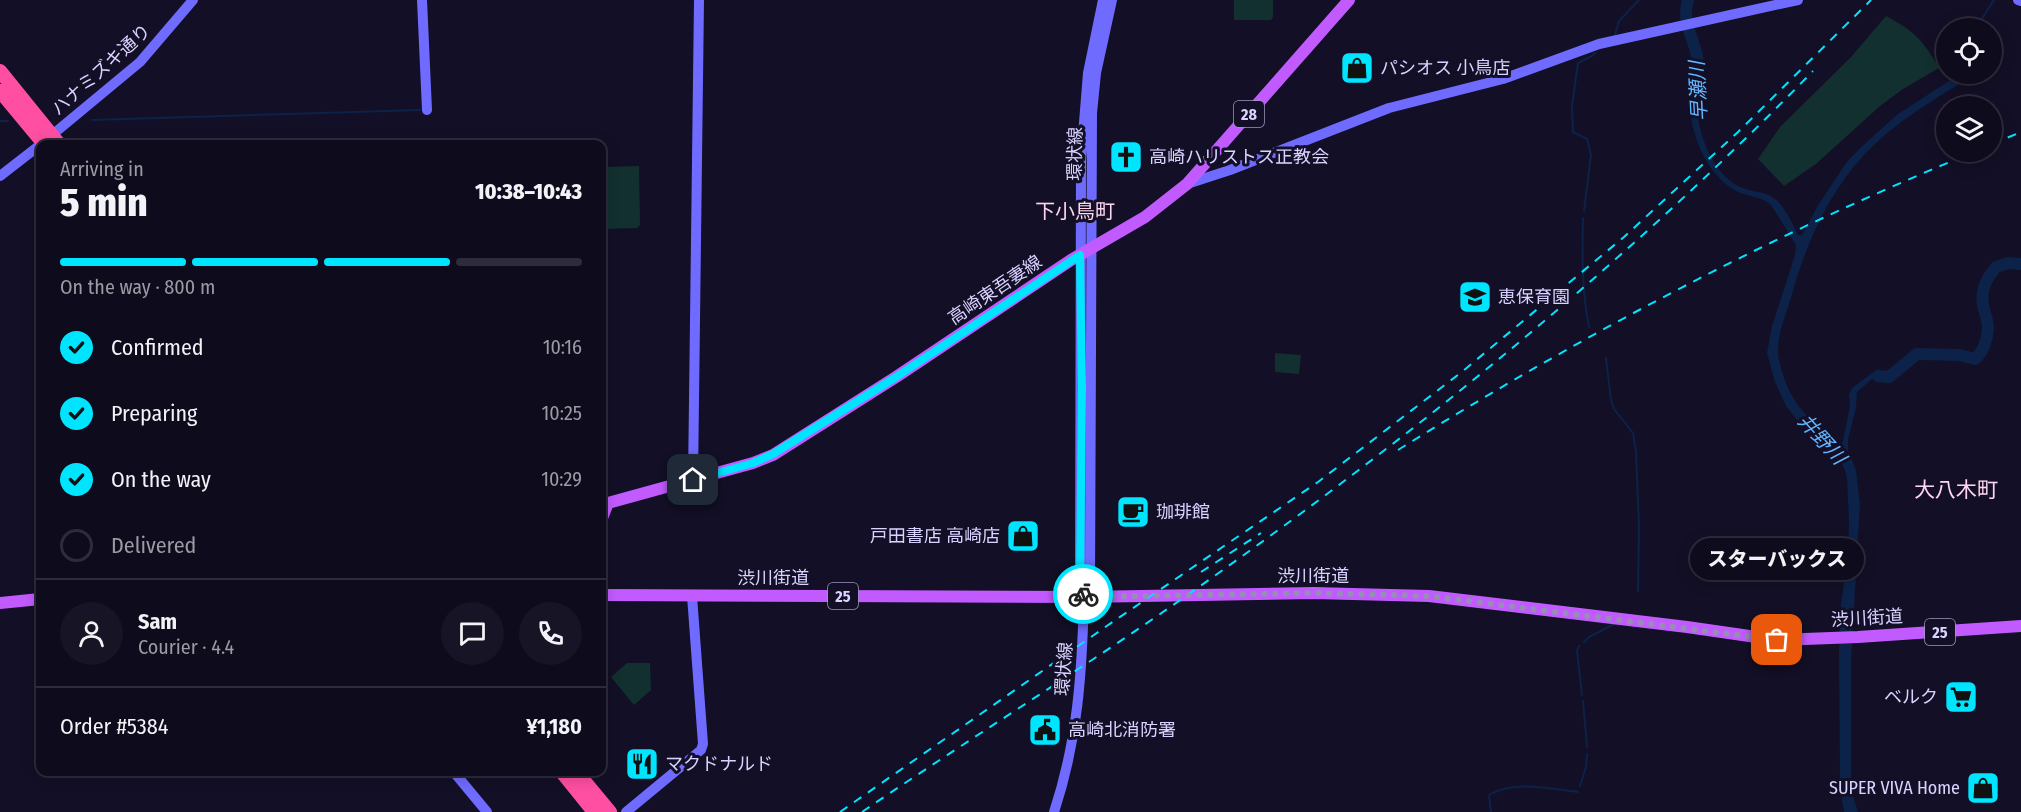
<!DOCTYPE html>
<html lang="en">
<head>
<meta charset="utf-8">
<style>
  :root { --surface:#0e0b1c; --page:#171425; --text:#f1f3f6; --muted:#9b9ba3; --line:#2e2b3b; --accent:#00e5ff }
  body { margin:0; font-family:"Fira Sans Condensed","Noto Sans JP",sans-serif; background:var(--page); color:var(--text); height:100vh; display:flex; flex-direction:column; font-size:22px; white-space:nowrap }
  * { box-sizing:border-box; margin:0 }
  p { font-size:20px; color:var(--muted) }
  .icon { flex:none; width:33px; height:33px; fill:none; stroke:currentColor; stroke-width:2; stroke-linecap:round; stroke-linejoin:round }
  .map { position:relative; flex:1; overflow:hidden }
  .drawer { position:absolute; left:36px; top:140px; width:570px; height:636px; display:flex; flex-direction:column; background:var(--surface); border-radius:12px; box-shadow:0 3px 15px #0003,0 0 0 2px var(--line) }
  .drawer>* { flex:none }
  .tools { position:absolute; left:1936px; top:18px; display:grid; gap:12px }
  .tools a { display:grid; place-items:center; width:66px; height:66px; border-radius:50%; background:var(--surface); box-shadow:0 3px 15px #0003,0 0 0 2px var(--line); font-size:30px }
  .pin { position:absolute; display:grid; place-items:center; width:51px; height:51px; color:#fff; margin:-26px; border-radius:12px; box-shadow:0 3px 9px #0006 }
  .courier { position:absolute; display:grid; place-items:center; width:60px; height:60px; margin:-30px; border:4px solid #00e5ff; border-radius:50%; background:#fff; color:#222; box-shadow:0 2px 8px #0007 }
  .bubble { position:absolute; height:42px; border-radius:21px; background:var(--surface); box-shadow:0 3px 15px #0003,0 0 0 2px var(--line); font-size:20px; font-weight:800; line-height:42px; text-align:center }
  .summary em { font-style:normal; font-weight:800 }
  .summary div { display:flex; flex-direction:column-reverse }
  .summary { display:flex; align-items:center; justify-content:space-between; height:102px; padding:0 24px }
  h1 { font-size:39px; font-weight:800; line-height:45px }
  .bar { display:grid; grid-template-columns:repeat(4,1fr); gap:9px 6px; align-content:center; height:72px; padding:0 24px }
  .bar i { height:8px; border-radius:4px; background:var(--line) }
  .bar .active { background:var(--accent) }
  .bar p { grid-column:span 4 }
  .line { display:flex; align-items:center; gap:15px; padding:0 24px; border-top:2px solid var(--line) }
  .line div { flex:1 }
  .round { display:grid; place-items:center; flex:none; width:63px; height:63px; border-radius:32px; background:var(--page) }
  ol { padding:0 24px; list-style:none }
  li { display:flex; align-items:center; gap:18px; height:66px }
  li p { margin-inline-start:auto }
  li .icon { padding:6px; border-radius:50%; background:var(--accent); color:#111; stroke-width:4 }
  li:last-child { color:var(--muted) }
  li i { width:33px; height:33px; border:3px solid var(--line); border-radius:50% }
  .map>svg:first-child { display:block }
  .green { fill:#12302f }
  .water { fill:#0c2248 }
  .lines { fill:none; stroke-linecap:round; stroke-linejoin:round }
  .stream { stroke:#0c2248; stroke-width:2 }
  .river { stroke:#0c2248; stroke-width:12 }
  .secondary { stroke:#6f6bff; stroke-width:10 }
  .primary { stroke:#c25bff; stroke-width:12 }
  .highway { stroke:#ff4fa3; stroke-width:14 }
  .rail { stroke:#00e5ff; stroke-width:2; stroke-dasharray:9 8; stroke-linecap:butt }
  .done { stroke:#948fb3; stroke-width:6; stroke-dasharray:0 10.8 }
  .route { stroke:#00e5ff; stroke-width:8 }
  .labels { text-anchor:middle; stroke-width:6; stroke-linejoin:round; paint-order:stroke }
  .shield { fill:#130f26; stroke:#9e99be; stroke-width:1.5 }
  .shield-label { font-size:16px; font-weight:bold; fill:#d9d4ff }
  .poi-label { font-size:18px; fill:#d9d4ff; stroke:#130f26; text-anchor:start }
  .street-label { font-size:18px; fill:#d9d4ff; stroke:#130f26 }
  .water-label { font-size:20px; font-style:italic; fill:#62b6ff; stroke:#130f26 }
  .neighbourhood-label { font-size:20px; fill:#ffd6f0; stroke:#130f26 }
  .quarter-label { font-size:21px; fill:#ffd6f0; stroke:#130f26 }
</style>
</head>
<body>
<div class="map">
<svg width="2021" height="812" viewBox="0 0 2021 812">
  <rect width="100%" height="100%" fill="#130f26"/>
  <path class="green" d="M 1234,0 L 1273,0 L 1273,17 L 1271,20 L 1234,20 Z
    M 1886,16 C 1914,31 1923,40 1939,68 L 1903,89 L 1880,106 L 1816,164 L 1784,186 L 1758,159 L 1780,127 L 1851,57 Z
    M 639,166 L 640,225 L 637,228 L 602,229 L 602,167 Z
    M 1275,353 L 1301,355 L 1299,374 L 1275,372 Z
    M 627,663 L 650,663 L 651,690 L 634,705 L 611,677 Z"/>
  <path class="water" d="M 1960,74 L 1976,74 C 1938,97 1896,121 1865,154 C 1828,193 1805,246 1791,298 C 1785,317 1775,340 1779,360 C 1786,392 1799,411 1824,431 C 1830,436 1834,443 1839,448 L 1843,441 L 1850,406 L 1849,395 L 1852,388 L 1872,373 L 1894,375 L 1889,380 L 1872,379 L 1857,392 L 1856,408 L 1848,439 L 1848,451 L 1856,470 L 1860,505 L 1851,660 L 1851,790 L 1858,812 L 1844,812 L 1840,789 L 1839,654 L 1840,612 L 1848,552 L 1849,520 L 1847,478 L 1844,468 L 1837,456 L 1801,425 L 1786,406 L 1775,382 L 1767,353 L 1772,326 L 1795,255 L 1796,245 L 1771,205 C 1761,196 1748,197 1736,191 C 1705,174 1690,132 1689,98 L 1696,99 C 1697,130 1710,172 1740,187 C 1751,192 1766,191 1775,199 C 1786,208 1792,223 1798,235 L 1802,235 L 1817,207 L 1846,163 L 1860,148 L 1898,114 Z"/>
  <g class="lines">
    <path class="stream" d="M 1976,28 L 1994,0
      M 1615,35 L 1619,21 L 1639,0
      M 92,120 L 420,110
      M 0,121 L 8,121
      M 1584,211 L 1591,155 L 1587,139 L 1573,132 L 1572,106 L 1578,63 L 1592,56 L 1595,53
      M 1583,218 C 1582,255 1582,292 1589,327
      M 1606,358 L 1611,400 L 1614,409 L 1633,433 L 1636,452 L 1639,527 L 1638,591
      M 1584,642 L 1589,637 L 1614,624
      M 1579,646 L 1577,651 L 1582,695
      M 1583,701 L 1587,747
      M 1580,786 L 1586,767 L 1587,754
      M 1491,812 L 1489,795 C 1514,780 1551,789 1578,792"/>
    <path class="river" d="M 1688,0 C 1681,22 1695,40 1698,61 C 1699,69 1696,76 1695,84 C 1693,93 1694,104 1695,113
      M 1878,376 L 1889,377 L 1917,354 L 1959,355 L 1975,359 C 1981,354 1983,350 1985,343 C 1994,318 1979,313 1983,292 C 1984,284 1990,274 1996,267 L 2008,263 L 2021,264"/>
    <path class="secondary" d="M 422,0 L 427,110
      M 2018,0 L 2021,1
      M 46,140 L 140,62 L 193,0
      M 0,176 L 40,145
      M 1187,184 L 1230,170 L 1389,108 L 1503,79 L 1599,44 L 1798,0
      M 693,480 L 699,0
      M 1084,597 L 1090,584 L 1092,113 L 1096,73 L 1112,0
      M 453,771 L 487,812
      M 626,812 L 701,750 L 703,744 L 692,596
      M 1054,812 C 1078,740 1082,672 1084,597 L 1080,584 L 1081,160 L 1088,73 L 1103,0"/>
    <path class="primary" d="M 602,518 L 608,503 L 753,463 L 773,455 L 896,377 L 1071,260 L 1145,217 L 1187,184 L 1349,0
      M 602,595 L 1084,597 L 1314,593 L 1429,596 L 1687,627 L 1777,640 L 1858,637 L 2021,626
      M 0,603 L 40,599"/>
    <path class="highway" d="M 0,71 L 59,144
      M 0,91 L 44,144
      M 561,771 L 594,812
      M 576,771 L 610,812"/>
    <path class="rail" d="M 1992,144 L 2021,132
      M 1398,450 C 1582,335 1773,234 1974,152
      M 1201,572 L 1261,533
      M 840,812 L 1114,621 L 1318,482 L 1463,371 L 1624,237 L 1738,132 L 1871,0
      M 862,812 C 981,731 1103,656 1220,572 C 1431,422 1632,257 1813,71"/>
  </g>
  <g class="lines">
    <path class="done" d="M 1083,594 L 1084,597 L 1314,593 L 1429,596 L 1777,640"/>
    <path class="route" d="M 693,480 L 753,463 L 773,454 L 896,377 L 1080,255 L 1082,388 L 1080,584 L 1083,594"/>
  </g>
  <defs>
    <g id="shop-square" transform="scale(1.725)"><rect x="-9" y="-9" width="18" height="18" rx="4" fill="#00e5ff" stroke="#130f26"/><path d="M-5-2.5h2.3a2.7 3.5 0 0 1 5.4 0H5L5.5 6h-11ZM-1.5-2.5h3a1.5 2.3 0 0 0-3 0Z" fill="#111"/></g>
    <g id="church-square" transform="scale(1.725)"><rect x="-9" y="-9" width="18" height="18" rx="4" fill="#00e5ff" stroke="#130f26"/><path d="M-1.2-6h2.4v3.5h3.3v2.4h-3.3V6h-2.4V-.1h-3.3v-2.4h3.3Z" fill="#111"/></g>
    <g id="school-square" transform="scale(1.725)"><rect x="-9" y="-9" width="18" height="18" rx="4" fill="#00e5ff" stroke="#130f26"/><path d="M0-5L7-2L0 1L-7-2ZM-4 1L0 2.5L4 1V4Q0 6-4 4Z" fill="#111"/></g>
    <g id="cafe-square" transform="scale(1.725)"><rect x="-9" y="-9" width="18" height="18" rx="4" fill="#00e5ff" stroke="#130f26"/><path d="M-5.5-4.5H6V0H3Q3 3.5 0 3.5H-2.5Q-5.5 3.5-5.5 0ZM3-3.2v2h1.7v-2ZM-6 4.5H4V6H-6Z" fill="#111"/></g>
    <g id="supermarket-square" transform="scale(1.725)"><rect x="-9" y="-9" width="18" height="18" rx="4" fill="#00e5ff" stroke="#130f26"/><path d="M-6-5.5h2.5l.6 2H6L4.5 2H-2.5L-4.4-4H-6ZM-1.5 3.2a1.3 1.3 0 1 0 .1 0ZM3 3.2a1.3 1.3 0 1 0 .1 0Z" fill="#111"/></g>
    <g id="civic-square" transform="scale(1.725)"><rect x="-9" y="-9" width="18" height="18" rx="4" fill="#00e5ff" stroke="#130f26"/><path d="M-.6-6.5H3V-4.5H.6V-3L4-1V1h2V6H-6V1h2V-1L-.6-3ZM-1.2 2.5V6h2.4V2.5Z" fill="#111"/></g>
    <g id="restaurant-square" transform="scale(1.725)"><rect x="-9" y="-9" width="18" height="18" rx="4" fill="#00e5ff" stroke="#130f26"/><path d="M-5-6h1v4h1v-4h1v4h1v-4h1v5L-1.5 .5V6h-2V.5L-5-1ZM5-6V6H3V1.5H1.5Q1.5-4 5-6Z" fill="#111"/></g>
  </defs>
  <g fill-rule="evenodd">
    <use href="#shop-square" x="1357" y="68"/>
    <use href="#church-square" x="1126" y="157"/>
    <use href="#school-square" x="1475" y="297"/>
    <use href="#cafe-square" x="1133" y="512"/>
    <use href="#shop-square" x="1023" y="536"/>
    <use href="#supermarket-square" x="1961" y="697"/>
    <use href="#civic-square" x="1045" y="730"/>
    <use href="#restaurant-square" x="642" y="764"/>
    <use href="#shop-square" x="1983" y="788"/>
  </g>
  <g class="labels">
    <g class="shield">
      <rect x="1234" y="101" width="30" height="26" rx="4.5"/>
      <rect x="828" y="583" width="30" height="26" rx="4.5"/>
      <rect x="1925" y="619" width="30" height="26" rx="4.5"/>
    </g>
    <g class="shield-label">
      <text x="1249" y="120">28</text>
      <text x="843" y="602">25</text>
      <text x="1940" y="638">25</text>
    </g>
    <g class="poi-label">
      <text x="1380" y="74">パシオス 小鳥店</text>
      <text x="1149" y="163">高崎ハリストス正教会</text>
      <text x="1498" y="303">恵保育園</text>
      <text x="1156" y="518">珈琲館</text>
      <text x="1000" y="542" text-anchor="end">戸田書店 高崎店</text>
      <text x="1938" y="703" text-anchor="end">ベルク</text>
      <text x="1068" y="736">高崎北消防署</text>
      <text x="665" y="770">マクドナルド</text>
      <text x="1960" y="794" text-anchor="end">SUPER VIVA Home</text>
    </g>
    <g class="street-label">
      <text transform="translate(101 70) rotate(-42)" y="6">ハナミズキ通り</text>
      <text transform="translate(1075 154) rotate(-89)" y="6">環状線</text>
      <text transform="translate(995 290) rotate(-34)" y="6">高崎東吾妻線</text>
      <text x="1313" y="582">渋川街道</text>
      <text x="773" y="584">渋川街道</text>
      <text transform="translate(1867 618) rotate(-3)" y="6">渋川街道</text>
      <text transform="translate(1064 669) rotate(-86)" y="6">環状線</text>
    </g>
    <g class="water-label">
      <text transform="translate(1698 91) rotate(-93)" y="7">早瀬川</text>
      <text transform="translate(1822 439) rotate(48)" y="7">井野川</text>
    </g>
    <g class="neighbourhood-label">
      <text x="1075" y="218">下小鳥町</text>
    </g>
    <g class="quarter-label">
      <text x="1956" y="497">大八木町</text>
    </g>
  </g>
</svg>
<div class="tools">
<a><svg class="icon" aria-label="locate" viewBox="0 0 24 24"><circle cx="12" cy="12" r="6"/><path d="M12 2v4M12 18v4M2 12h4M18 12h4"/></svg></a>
<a><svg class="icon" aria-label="layers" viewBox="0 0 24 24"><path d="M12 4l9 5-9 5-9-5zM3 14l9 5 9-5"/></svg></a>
</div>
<div class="pin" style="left:1777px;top:640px;background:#ea580c"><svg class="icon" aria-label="bag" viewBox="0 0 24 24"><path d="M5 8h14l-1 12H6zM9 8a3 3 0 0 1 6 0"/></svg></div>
<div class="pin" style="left:693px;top:480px;background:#1f2937"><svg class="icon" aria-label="home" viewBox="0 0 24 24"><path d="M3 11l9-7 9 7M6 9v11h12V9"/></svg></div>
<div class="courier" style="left:1083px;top:594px"><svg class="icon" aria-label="bike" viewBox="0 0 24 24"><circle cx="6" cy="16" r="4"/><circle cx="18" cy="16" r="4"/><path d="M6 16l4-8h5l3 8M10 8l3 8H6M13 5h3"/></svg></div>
<div class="bubble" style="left:1690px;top:538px;width:174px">スターバックス</div>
<section class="drawer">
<div class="summary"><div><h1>5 min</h1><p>Arriving in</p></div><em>10:38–10:43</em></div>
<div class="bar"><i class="active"></i><i class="active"></i><i class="active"></i><i></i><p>On the way · 800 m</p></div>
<ol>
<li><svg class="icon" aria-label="check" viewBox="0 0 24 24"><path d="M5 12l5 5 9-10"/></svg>Confirmed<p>10:16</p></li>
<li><svg class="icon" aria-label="check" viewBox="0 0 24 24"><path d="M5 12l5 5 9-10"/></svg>Preparing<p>10:25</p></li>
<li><svg class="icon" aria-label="check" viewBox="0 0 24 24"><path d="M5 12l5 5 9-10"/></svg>On the way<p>10:29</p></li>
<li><i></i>Delivered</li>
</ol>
<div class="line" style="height:108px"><a class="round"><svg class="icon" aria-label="person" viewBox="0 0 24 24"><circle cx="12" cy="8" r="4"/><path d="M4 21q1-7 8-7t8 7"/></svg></a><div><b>Sam</b><p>Courier · 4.4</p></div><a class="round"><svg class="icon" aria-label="chat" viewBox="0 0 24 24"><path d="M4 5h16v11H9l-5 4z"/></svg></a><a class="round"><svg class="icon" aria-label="phone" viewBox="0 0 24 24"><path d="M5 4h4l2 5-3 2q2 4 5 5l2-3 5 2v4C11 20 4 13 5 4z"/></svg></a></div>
<div class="line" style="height:78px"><div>Order #5384</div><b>¥1,180</b></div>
</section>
</div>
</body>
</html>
